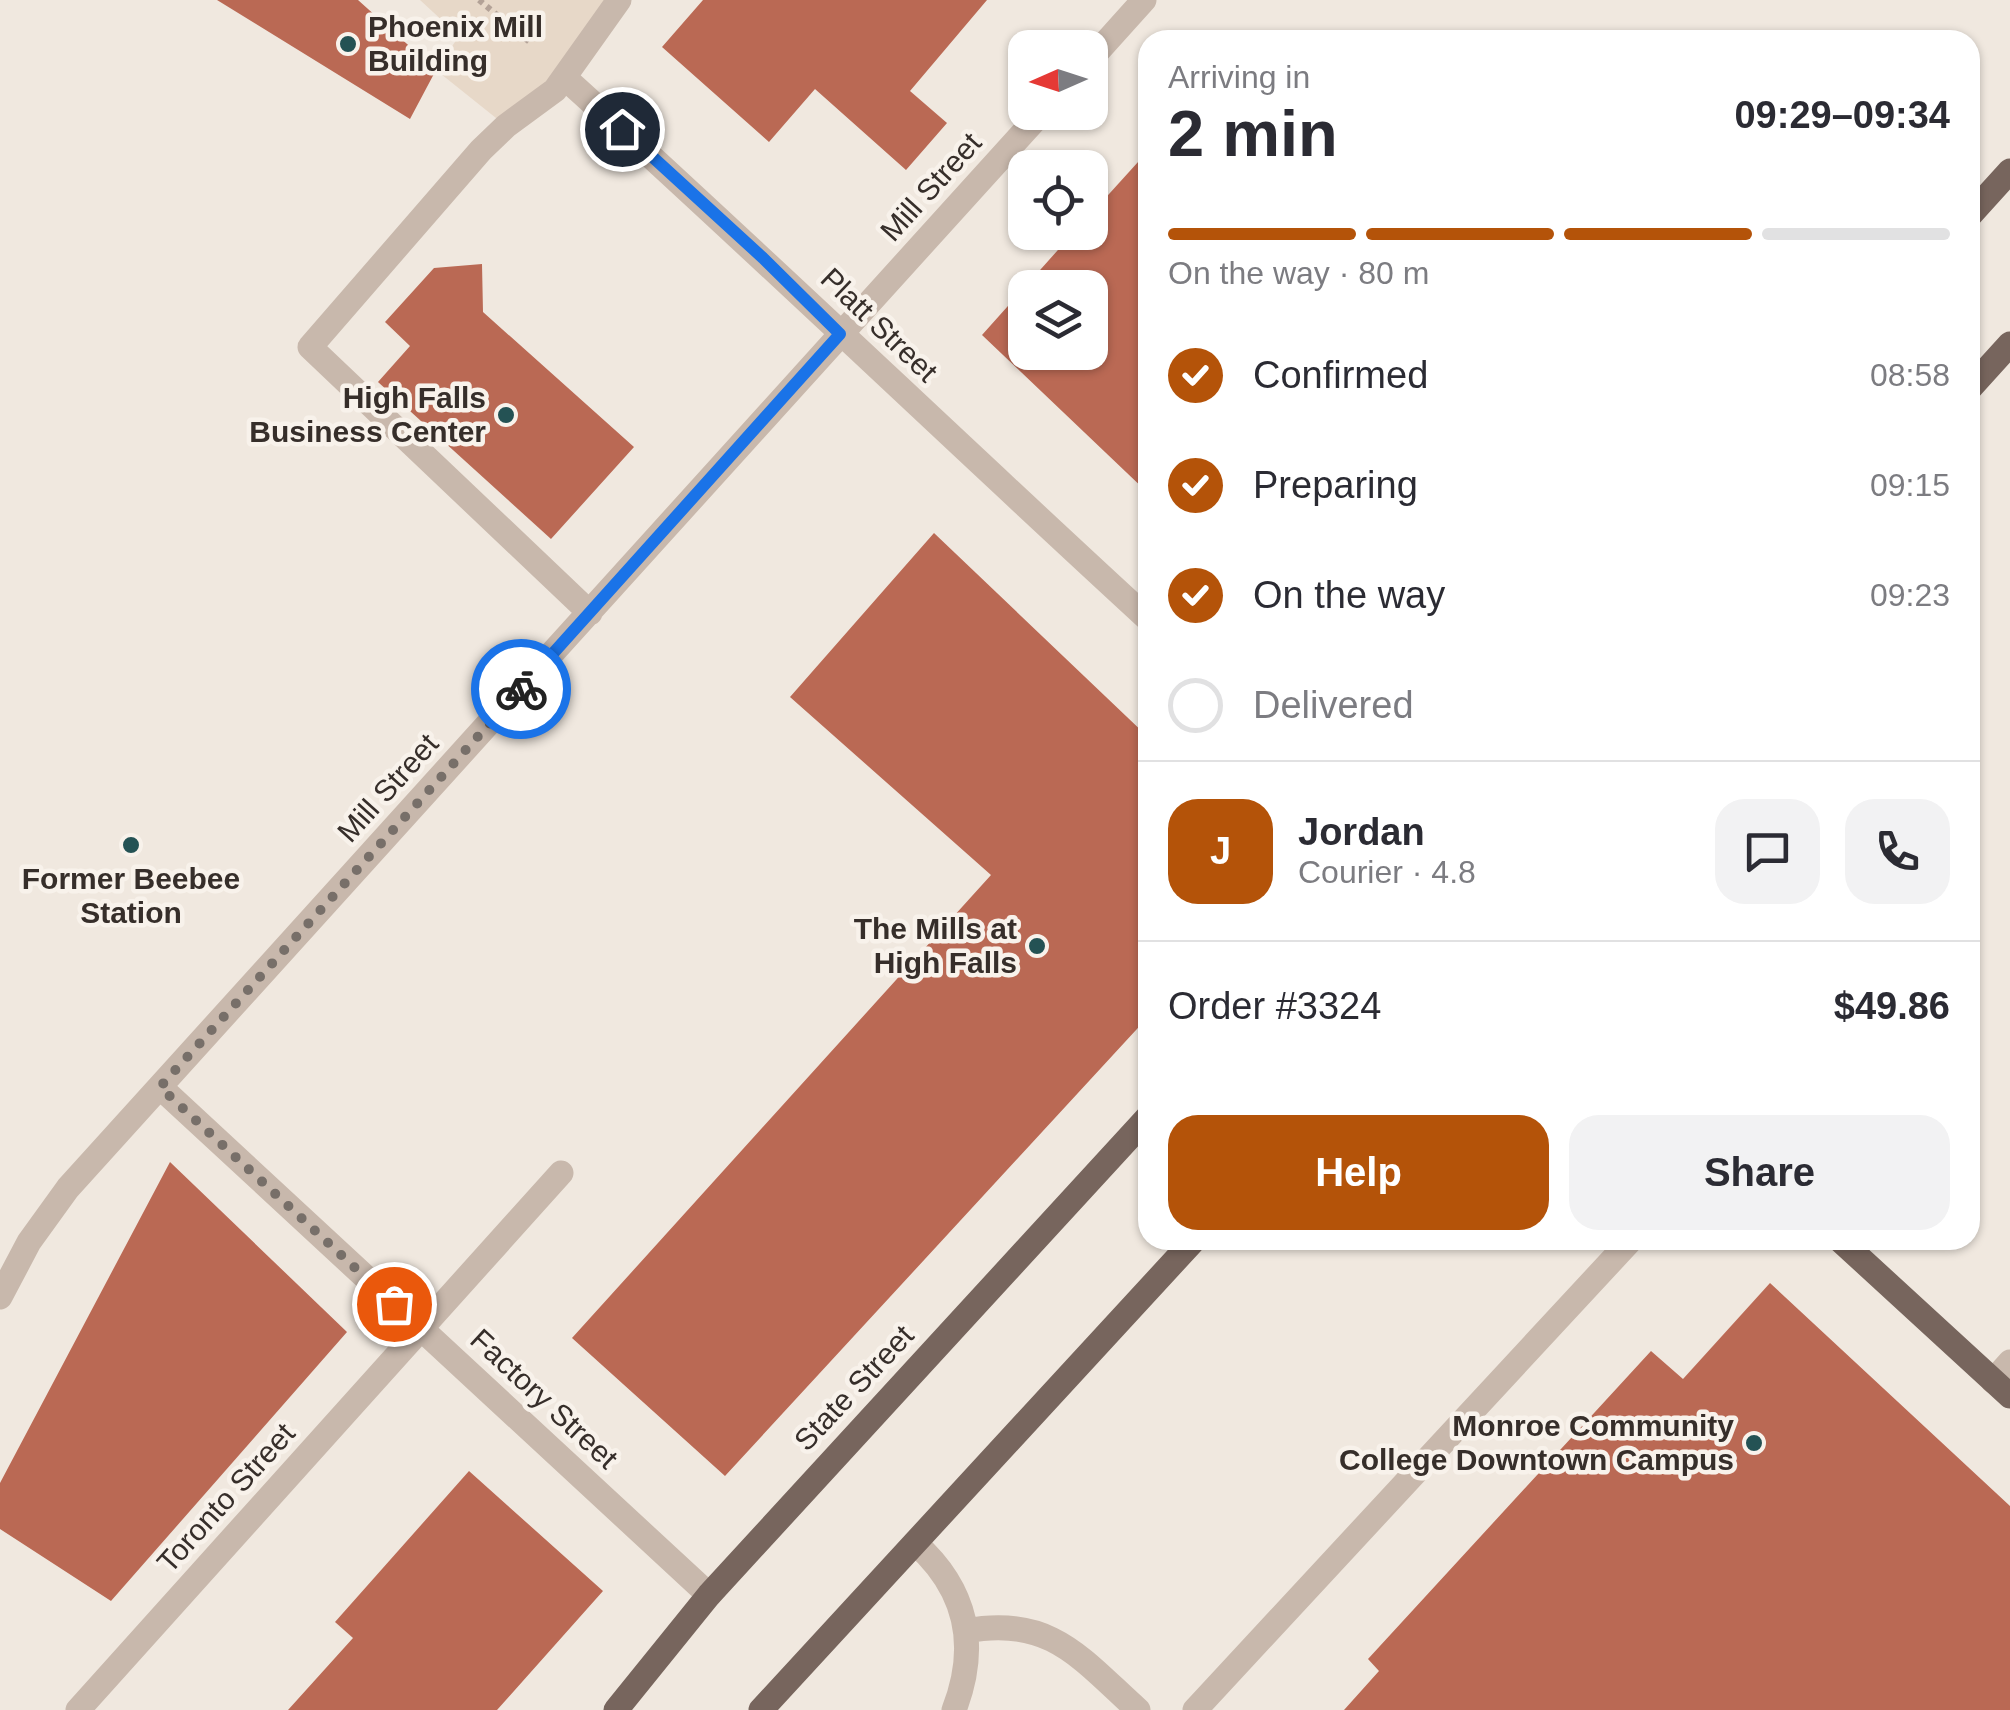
<!DOCTYPE html>
<html lang="en">
<head>
<meta charset="utf-8">
<style>
  :root { --surface:#fff; --page:#f2f2f3; --text:#2b2b33; --muted:#7c7c81; --line:#e1e1e2; --accent:#b45309 }
  body { margin:0; font-family:Arial,sans-serif; background:var(--page); color:var(--text); height:100vh; display:flex; flex-direction:column; font-size:38px; white-space:nowrap }
  * { box-sizing:border-box; margin:0 }
  p { font-size:32px; color:var(--muted) }
  .icon { flex:none; width:55px; height:55px; fill:none; stroke:currentColor; stroke-width:2; stroke-linecap:round; stroke-linejoin:round }
  .map { position:relative; flex:1; overflow:hidden }
  .sheet { position:absolute; left:1138px; top:30px; width:842px; height:1220px; display:flex; flex-direction:column; background:var(--surface); border-radius:30px; box-shadow:0 2px 8px #0004 }
  .sheet>* { flex:none }
  .needle { width:65px; rotate:267deg }
  .tools { position:absolute; left:1008px; top:30px; display:grid; gap:20px }
  .tools a { display:grid; place-items:center; width:100px; height:100px; border-radius:20px; background:var(--surface); box-shadow:0 2px 8px #0004; font-size:50px }
  .pin { position:absolute; display:grid; place-items:center; width:85px; height:85px; color:#fff; margin:-42px; border:5px solid #fff; border-radius:50%; box-shadow:0 2px 10px #0007 }
  .courier { position:absolute; display:grid; place-items:center; width:100px; height:100px; margin:-50px; border:8px solid #1a73e8; border-radius:50%; background:#fff; color:#222; box-shadow:0 2px 12px #0007 }
  .headline em { font-style:normal; font-weight:700 }
  .headline div { display:flex; flex-direction:column-reverse }
  .headline { display:flex; align-items:center; justify-content:space-between; height:170px; padding:0 30px }
  h1 { font-size:65px; font-weight:700; line-height:75px }
  .bar { display:grid; grid-template-columns:repeat(4,1fr); gap:15px 10px; align-content:center; height:120px; padding:0 30px }
  .bar i { height:12px; border-radius:8px; background:var(--line) }
  .bar .on { background:var(--accent) }
  .bar p { grid-column:span 4 }
  .line { display:flex; align-items:center; gap:25px; padding:0 30px; border-top:2px solid var(--line) }
  .line div { flex:1 }
  .round { display:grid; place-items:center; flex:none; width:105px; height:105px; border-radius:30px; background:var(--page) }
  ol { padding:0 30px; list-style:none }
  li { display:flex; align-items:center; gap:30px; height:110px }
  li p { margin-inline-start:auto }
  li .icon { padding:10px; border-radius:50%; background:var(--accent); color:#fff; stroke-width:4 }
  li:last-child { color:var(--muted) }
  li i { width:55px; height:55px; border:5px solid var(--line); border-radius:50% }
  .action { display:flex; gap:20px; margin-top:auto; padding:20px 30px }
  .action a { flex:1; height:115px; border-radius:30px; background:var(--accent); color:#fff; font-size:40px; font-weight:700; line-height:115px; text-align:center }
  .action a+a { background:var(--page); color:var(--text) }
  .map>svg:first-child { display:block }
  .plaza { fill:#e7d8c8 }
  .building { fill:#ba6954; fill-rule:evenodd }
  .lines { fill:none; stroke-linecap:round; stroke-linejoin:round }
  .path { stroke:#b3a297; stroke-width:6; stroke-dasharray:5 5; stroke-linecap:butt }
  .minor { stroke:#c8b8ac; stroke-width:25 }
  .major { stroke:#77655d; stroke-width:25 }
  .done { stroke:#776f69; stroke-width:10; stroke-dasharray:0 18 }
  .route { stroke:#1a73e8; stroke-width:12 }
  .poi-dot { fill:#245254; stroke:#f8f2eb; stroke-width:4 }
  .labels { text-anchor:middle; stroke-width:9; stroke-linejoin:round; paint-order:stroke }
  .poi-label { font-size:30px; font-weight:bold; fill:#362e2a; stroke:#f8f2eb; text-anchor:end }
  .street-label { font-size:30px; fill:#362e2a; stroke:#f8f2eb }
</style>
</head>
<body>
<div class="map">
<svg width="2010" height="1710" viewBox="0 0 2010 1710">
  <rect width="100%" height="100%" fill="#f0e8df"/>
  <path class="plaza" d="M 420,0 L 619,0 L 506,126 L 436,70 L 459,36 Z"/>
  <path class="building" d="M 217,0 L 358,0 L 436,70 L 410,119 Z
    M 703,0 L 987,0 L 910,91 L 947,123 L 906,170 L 815,89 L 769,142 L 662,47 Z
    M 1148,151 L 1148,493 L 982,335 L 1074,232 L 1090,232 L 1090,215 ZM 1025,288 L 1090,288 L 1090,352 L 1025,352 Z
    M 482,264 L 483,312 L 634,447 L 551,539 L 378,382 L 410,346 L 385,322 L 434,268 Z
    M 934,533 L 1148,737 L 1148,1017 L 725,1476 L 572,1338 L 991,875 L 790,697 Z
    M 170,1162 L 347,1332 L 111,1601 L 0,1529 L 0,1483 Z
    M 1770,1283 L 2010,1506 L 2010,1710 L 1344,1710 L 1379,1671 L 1368,1659 L 1651,1351 L 1683,1379 Z
    M 469,1471 L 603,1591 L 497,1710 L 288,1710 L 353,1638 L 335,1622 Z"/>
  <g class="lines">
    <path class="path" d="M 479,0 L 532,44"/>
    <path class="minor" d="M 1090,60 L 1144,0
      M 565,78 C 762,256 953,440 1148,619
      M 590,613 L 310,347 L 481,150 L 506,126 L 555,90 L 619,0
      M 160,1087 L 709,1595
      M 0,1297 L 29,1242 L 68,1188 L 1042,112
      M 1993,1381 L 2010,1362
      M 915,1543 C 967,1589 979,1646 954,1710
      M 966,1631 C 1051,1615 1081,1659 1138,1710
      M 78,1710 L 561,1173
      M 1195,1710 L 1629,1242"/>
    <path class="major" d="M 1970,215 L 2010,171
      M 1970,388 L 2010,344
      M 1840,1240 L 2010,1396
      M 616,1710 L 709,1595 L 1148,1117
      M 761,1710 L 1194,1240"/>
  </g>
  <g class="lines">
    <path class="done" d="M 394,1304 L 160,1087 L 521,689"/>
    <path class="route" d="M 521,689 L 840,334 L 763,258 L 622,129"/>
  </g>
  <g class="poi-dot">
    <circle cx="348" cy="44" r="10"/>
    <circle cx="506" cy="415" r="10"/>
    <circle cx="131" cy="845" r="10"/>
    <circle cx="1037" cy="946" r="10"/>
    <circle cx="1754" cy="1443" r="10"/>
  </g>
  <g class="labels">
    <g class="poi-label">
      <text x="368" y="37" text-anchor="start">Phoenix Mill<tspan x="368" dy="34">Building</tspan></text>
      <text x="486" y="408">High Falls<tspan x="486" dy="34">Business Center</tspan></text>
      <text x="131" y="889" text-anchor="middle">Former Beebee<tspan x="131" dy="34">Station</tspan></text>
      <text x="1017" y="939">The Mills at<tspan x="1017" dy="34">High Falls</tspan></text>
      <text x="1734" y="1436">Monroe Community<tspan x="1734" dy="34">College Downtown Campus</tspan></text>
    </g>
    <g class="street-label">
      <text transform="translate(931 187) rotate(-48)" y="10">Mill Street</text>
      <text transform="translate(879 325) rotate(44)" y="10">Platt Street</text>
      <text transform="translate(388 788) rotate(-48)" y="10">Mill Street</text>
      <text transform="translate(854 1388) rotate(-47)" y="10">State Street</text>
      <text transform="translate(544 1399) rotate(43)" y="10">Factory Street</text>
      <text transform="translate(226 1498) rotate(-48)" y="10">Toronto Street</text>
    </g>
  </g>
</svg>
<div class="tools">
<a><svg class="needle" viewBox="-14 -14 28 28"><path d="M0-13l5 13h-10z" fill="#e53935"/><path d="M0 13l5-13h-10z" fill="#7c7c81"/></svg></a>
<a><svg class="icon" aria-label="locate" viewBox="0 0 24 24"><circle cx="12" cy="12" r="6"/><path d="M12 2v4M12 18v4M2 12h4M18 12h4"/></svg></a>
<a><svg class="icon" aria-label="layers" viewBox="0 0 24 24"><path d="M12 4l9 5-9 5-9-5zM3 14l9 5 9-5"/></svg></a>
</div>
<div class="pin" style="left:394px;top:1304px;background:#ea580c"><svg class="icon" aria-label="bag" viewBox="0 0 24 24"><path d="M5 8h14l-1 12H6zM9 8a3 3 0 0 1 6 0"/></svg></div>
<div class="pin" style="left:622px;top:129px;background:#1f2937"><svg class="icon" aria-label="home" viewBox="0 0 24 24"><path d="M3 11l9-7 9 7M6 9v11h12V9"/></svg></div>
<div class="courier" style="left:521px;top:689px"><svg class="icon" aria-label="bike" viewBox="0 0 24 24"><circle cx="6" cy="16" r="4"/><circle cx="18" cy="16" r="4"/><path d="M6 16l4-8h5l3 8M10 8l3 8H6M13 5h3"/></svg></div>
<section class="sheet">
<div class="headline"><div><h1>2 min</h1><p>Arriving in</p></div><em>09:29–09:34</em></div>
<div class="bar"><i class="on"></i><i class="on"></i><i class="on"></i><i></i><p>On the way · 80 m</p></div>
<ol>
<li><svg class="icon" aria-label="check" viewBox="0 0 24 24"><path d="M5 12l5 5 9-10"/></svg>Confirmed<p>08:58</p></li>
<li><svg class="icon" aria-label="check" viewBox="0 0 24 24"><path d="M5 12l5 5 9-10"/></svg>Preparing<p>09:15</p></li>
<li><svg class="icon" aria-label="check" viewBox="0 0 24 24"><path d="M5 12l5 5 9-10"/></svg>On the way<p>09:23</p></li>
<li><i></i>Delivered</li>
</ol>
<div class="line" style="height:180px"><b class="round" style="background:var(--accent);color:#fff">J</b><div><b>Jordan</b><p>Courier · 4.8</p></div><a class="round"><svg class="icon" aria-label="chat" viewBox="0 0 24 24"><path d="M4 5h16v11H9l-5 4z"/></svg></a><a class="round"><svg class="icon" aria-label="phone" viewBox="0 0 24 24"><path d="M5 4h4l2 5-3 2q2 4 5 5l2-3 5 2v4C11 20 4 13 5 4z"/></svg></a></div>
<div class="line" style="height:130px"><div>Order #3324</div><b>$49.86</b></div>
<div class="action"><a>Help</a><a>Share</a></div>
</section>
</div>
</body>
</html>
